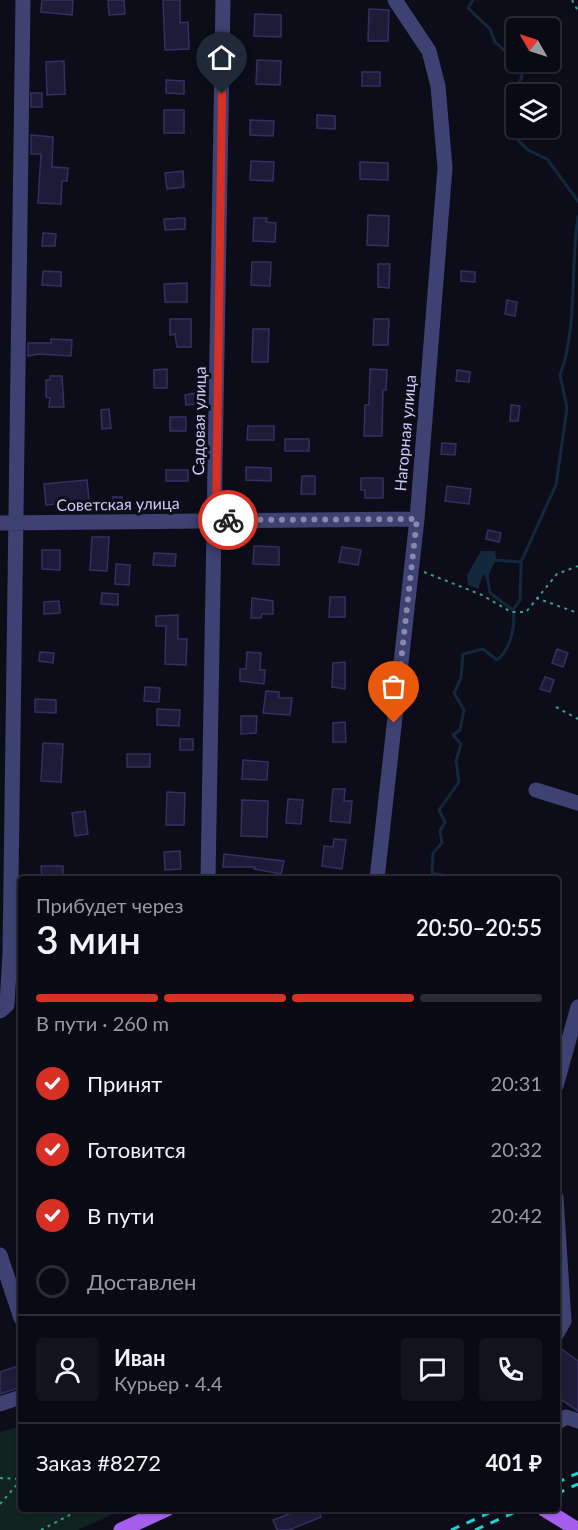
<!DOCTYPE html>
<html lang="ru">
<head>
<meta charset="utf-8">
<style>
  :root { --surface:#0a0a14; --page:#13131d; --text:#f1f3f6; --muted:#999aa0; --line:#2a2b34; --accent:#d93025 }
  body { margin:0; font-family:Lato,sans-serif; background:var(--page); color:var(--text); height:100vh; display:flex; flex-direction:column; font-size:22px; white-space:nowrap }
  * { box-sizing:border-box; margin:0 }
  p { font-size:20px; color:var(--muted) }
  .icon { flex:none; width:33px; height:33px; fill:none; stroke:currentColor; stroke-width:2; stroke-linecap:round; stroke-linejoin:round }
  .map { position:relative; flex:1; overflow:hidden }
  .drawer { position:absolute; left:18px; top:876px; width:542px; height:636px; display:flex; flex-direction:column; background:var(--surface); border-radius:6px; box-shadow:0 2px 4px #0004,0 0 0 2px var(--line) }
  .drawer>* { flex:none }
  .needle { width:39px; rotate:309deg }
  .tools { position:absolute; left:506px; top:18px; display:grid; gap:12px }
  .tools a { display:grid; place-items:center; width:54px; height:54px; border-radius:6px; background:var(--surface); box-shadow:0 2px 4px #0004,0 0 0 2px var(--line); font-size:30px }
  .pin { position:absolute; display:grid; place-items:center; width:51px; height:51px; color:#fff; margin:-62px -26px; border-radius:50% 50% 50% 0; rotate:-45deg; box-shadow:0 0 6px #0007 }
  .pin .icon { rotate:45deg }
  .courier { position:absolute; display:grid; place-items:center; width:60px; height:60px; margin:-30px; border:4px solid #d93025; border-radius:50%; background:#fff; color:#222; box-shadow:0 2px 8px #0007 }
  .head em { font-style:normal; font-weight:600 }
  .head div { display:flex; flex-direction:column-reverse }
  .head { display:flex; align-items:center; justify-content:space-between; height:102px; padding:0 18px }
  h1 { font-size:39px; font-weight:600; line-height:45px }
  .bar { display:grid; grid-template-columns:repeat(4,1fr); gap:9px 6px; align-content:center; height:72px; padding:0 18px }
  .bar i { height:8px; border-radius:4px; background:var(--line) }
  .bar .active { background:var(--accent) }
  .bar p { grid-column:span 4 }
  .line { display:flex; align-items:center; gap:15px; padding:0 18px; border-top:2px solid var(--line) }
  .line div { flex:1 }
  .round { display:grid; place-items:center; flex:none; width:63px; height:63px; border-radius:6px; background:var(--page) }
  ol { padding:0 18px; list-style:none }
  li { display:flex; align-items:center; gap:18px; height:66px }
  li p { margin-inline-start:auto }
  li .icon { padding:6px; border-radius:50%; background:var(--accent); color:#fff; stroke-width:4 }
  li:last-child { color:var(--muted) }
  li i { width:33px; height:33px; border:3px solid var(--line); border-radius:50% }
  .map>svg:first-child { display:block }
  .green { fill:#102320 }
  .water { fill:#12293d }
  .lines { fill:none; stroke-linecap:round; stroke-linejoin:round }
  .stream { stroke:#12293d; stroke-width:3 }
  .building { fill:#1d1b38; stroke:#333061; stroke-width:1.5 }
  .path { stroke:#3a9e8b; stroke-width:2; stroke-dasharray:3 4.5; stroke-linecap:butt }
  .minor { stroke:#3d4273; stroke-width:15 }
  .major { stroke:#a55fec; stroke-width:15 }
  .rail { stroke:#1ad6d1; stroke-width:3; stroke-dasharray:9 8; stroke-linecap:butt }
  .done { stroke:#8889ab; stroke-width:6; stroke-dasharray:0 10.8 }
  .route { stroke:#d93025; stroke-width:8 }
  .labels { text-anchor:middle; stroke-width:6; stroke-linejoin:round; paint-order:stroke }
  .street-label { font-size:16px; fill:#cbccf9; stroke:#0d0d1a }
</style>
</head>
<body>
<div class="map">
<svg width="578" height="1530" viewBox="0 0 578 1530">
  <rect width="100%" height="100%" fill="#0d0d1a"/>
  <path class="green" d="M 21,1426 L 21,1509 L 124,1509 L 78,1530 L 0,1530 L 0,1432 Z"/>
  <path class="water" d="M 481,551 L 495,551 L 496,559 L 487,579 L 483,574 L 478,589 L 468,585 L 467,575 Z"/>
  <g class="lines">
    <path class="stream" d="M 473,0 L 468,8 L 490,29 L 495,42 L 518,63 L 522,77 L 513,94 L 516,138 L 528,150 L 547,159 L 578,201
      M 494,560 L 521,562
      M 487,575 L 490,593 L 513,610
      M 460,879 L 432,873 L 433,853 L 442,843 L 440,831 L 445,822 L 439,810 L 459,782 L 456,761 L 461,744 L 453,735 L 460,730 L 464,710 L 454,693 L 461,678 L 463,654 L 483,649 L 497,660 C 510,650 516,627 513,610 L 520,600 L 521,562 L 556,485 L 567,408 L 560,375 C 578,326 570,270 578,217"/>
  </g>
  <path class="building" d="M 42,0 L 73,0 L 72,15 L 41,12 Z
    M 108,0 L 124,0 L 125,14 L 109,15 Z
    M 163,0 L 180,0 L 180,23 L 188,22 L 189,49 L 165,50 Z
    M 369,9 L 389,10 L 388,41 L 368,41 Z
    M 255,14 L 281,15 L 281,37 L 254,36 Z
    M 257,60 L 281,61 L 280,85 L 256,84 Z
    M 64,61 L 65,94 L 47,95 L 46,62 Z
    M 362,72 L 380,72 L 380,86 L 362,86 Z
    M 166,80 L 184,81 L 184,94 L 166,93 Z
    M 31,93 L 42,93 L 42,107 L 31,107 Z
    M 164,110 L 184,110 L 184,133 L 164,133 Z
    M 317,115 L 335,116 L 335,129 L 317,128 Z
    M 250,120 L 274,121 L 273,136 L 250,135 Z
    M 31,135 L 53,137 L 52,167 L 68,168 L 67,181 L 62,181 L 61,204 L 38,203 L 41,154 L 31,154 Z
    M 251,161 L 274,162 L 273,181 L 250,180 Z
    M 360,162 L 388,163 L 388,180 L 360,179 Z
    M 183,171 L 184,187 L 167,189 L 165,173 Z
    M 368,215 L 389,216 L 388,246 L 367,245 Z
    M 185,218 L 185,229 L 165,230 L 164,219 Z
    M 254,218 L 267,218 L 266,222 L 276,223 L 275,242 L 253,241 Z
    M 43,233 L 56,234 L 55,246 L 42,246 Z
    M 252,262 L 271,262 L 270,286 L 251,285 Z
    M 378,264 L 390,264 L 389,288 L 378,287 Z
    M 43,271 L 61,272 L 61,286 L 42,285 Z
    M 461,271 L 475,272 L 475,282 L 461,281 Z
    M 187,283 L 187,302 L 165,302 L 164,284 Z
    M 507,300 L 517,302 L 515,316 L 505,314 Z
    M 170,319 L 191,319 L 191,347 L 177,347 L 175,334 L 170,335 Z
    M 374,319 L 389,319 L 388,345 L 373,345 Z
    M 253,329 L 269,329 L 268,362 L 252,362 Z
    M 51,339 L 72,340 L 71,356 L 38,354 L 28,356 L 28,343 L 51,343 Z
    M 167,369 L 167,388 L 154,388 L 154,370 Z
    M 370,369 L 387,370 L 386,390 L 383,390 L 382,436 L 364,436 L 365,405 L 369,405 Z
    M 457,370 L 470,372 L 469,382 L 456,381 Z
    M 50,376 L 62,376 L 64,407 L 49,407 L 50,398 L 46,397 L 46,380 L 50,380 Z
    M 195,393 L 197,404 L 186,405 L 185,395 Z
    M 511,405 L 520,406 L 518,421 L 510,421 Z
    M 109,409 L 111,428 L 102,429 L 101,410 Z
    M 170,417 L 186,417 L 186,431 L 170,431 Z
    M 248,426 L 274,426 L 274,440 L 247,440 Z
    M 285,439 L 309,439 L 309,451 L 285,451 Z
    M 442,443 L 456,444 L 455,455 L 441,454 Z
    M 246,467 L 271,468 L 271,481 L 246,480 Z
    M 166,470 L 188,470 L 188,481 L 166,481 Z
    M 302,476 L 315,476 L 315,494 L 301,494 Z
    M 361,478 L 383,478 L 383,498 L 365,498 L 365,490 L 361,490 Z
    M 87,480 L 89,501 L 46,505 L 44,484 Z
    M 447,486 L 471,489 L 469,504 L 445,501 Z
    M 113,497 L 122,497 L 123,512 L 113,512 Z
    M 488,530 L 501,533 L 499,542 L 486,539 Z
    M 92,537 L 109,537 L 107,571 L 90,570 Z
    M 254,546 L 279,547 L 279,565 L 253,564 Z
    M 342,547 L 361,550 L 358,565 L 339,562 Z
    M 42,550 L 60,550 L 60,570 L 42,569 Z
    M 154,553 L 176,554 L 175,566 L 153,565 Z
    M 116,564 L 130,565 L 129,585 L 115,584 Z
    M 102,593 L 118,594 L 118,605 L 101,604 Z
    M 330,597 L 345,597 L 345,617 L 329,617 Z
    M 252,598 L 273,601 L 273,614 L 262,614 L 261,618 L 251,618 Z
    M 59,601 L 60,613 L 44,614 L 44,602 Z
    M 178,615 L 178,639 L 187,639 L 186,665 L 165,664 L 166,626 L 156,626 L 156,616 Z
    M 557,649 L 568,653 L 563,667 L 552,663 Z
    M 40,652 L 54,653 L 53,663 L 39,661 Z
    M 247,652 L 261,653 L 260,670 L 265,670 L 264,684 L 240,681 L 240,669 L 246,669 Z
    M 345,662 L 345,689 L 332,687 L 333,663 Z
    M 545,677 L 554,680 L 550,692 L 540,689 Z
    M 145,687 L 160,688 L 159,702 L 144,701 Z
    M 266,691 L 279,692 L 279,698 L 292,698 L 290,715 L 263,713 Z
    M 35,699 L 56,700 L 56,713 L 35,712 Z
    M 157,709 L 180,710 L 179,726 L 157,725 Z
    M 241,716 L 257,716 L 256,733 L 241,734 Z
    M 345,722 L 346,742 L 333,742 L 333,723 Z
    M 180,739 L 193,739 L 193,750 L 180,750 Z
    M 43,743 L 63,744 L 61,782 L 41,781 Z
    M 127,754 L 150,754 L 150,767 L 127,767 Z
    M 243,760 L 268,762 L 267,780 L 242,779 Z
    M 333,789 L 345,789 L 344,801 L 352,801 L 350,823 L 330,821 Z
    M 167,792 L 185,793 L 184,825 L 166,825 Z
    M 288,799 L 303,800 L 301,824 L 286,823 Z
    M 242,800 L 268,801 L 267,837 L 241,836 Z
    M 85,811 L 88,834 L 75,836 L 72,813 Z
    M 334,839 L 346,840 L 342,869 L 322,866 L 324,846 L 333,847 Z
    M 180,851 L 181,869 L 165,870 L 164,852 Z
    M 224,854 L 284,861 L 281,874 L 254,869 L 255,867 L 223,867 Z
    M 41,866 L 63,866 L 63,879 L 42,879 Z
    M 556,1345 L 578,1361 L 578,1411 L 556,1396 Z
    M 21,1365 L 21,1387 L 0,1394 L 0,1372 Z
    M 302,1509 L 318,1509 L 321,1517 L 289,1530 L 277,1530 L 273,1520 Z"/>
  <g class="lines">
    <path class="path" d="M 572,0 L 578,11
      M 424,572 L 482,595 L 511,612 L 526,612 L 557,574 L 578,566
      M 536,598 L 578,613
      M 556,707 L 578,719
      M 0,1478 L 21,1479
      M 0,1504 L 21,1480
      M 41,1530 L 81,1509"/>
    <path class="minor" d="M 0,523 L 417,519
      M 536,790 L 578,803
      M 208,879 L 223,0
      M 377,879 L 417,519 L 445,168 L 438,86 L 429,51 L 395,0
      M 0,1011 L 7,1005 L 10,954 L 23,0
      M 556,1086 L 578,1007
      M 556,1198 L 564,1321 L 556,1335
      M 0,1255 L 21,1318
      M 0,1404 L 21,1397
      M 556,1423 L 566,1417 L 578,1421"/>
    <path class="major" d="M 544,1509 L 578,1530
      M 121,1530 L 167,1509"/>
    <path class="rail" d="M 556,1483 L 578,1473
      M 556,1494 L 578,1484
      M 451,1530 L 498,1509
      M 475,1530 L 522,1509"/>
  </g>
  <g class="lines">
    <path class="done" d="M 228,520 L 417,519 L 394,723"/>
    <path class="route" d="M 222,94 L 216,520 L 228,520"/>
  </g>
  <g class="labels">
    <g class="street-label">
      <text transform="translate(199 421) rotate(-89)" y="6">Садовая улица</text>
      <text transform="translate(405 433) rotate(-85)" y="6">Нагорная улица</text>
      <text transform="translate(118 504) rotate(-1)" y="6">Советская улица</text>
    </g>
  </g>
</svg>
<div class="tools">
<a><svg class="needle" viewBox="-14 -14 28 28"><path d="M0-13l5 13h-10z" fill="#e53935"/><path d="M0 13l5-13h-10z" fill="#999aa0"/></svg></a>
<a><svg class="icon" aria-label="layers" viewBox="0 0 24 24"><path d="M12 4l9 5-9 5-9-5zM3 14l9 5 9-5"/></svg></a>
</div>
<div class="pin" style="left:394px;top:723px;background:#ea580c"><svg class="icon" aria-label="bag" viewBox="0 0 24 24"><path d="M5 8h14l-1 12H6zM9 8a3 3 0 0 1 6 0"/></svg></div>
<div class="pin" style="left:222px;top:94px;background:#1f2937"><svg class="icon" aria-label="home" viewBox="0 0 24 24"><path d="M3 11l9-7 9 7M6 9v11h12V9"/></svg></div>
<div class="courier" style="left:228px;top:520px"><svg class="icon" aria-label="bike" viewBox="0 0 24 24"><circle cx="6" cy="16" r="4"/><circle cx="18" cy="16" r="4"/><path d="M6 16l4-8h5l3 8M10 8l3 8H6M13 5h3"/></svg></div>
<section class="drawer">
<div class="head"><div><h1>3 мин</h1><p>Прибудет через</p></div><em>20:50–20:55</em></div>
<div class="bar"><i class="active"></i><i class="active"></i><i class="active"></i><i></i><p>В пути · 260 m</p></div>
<ol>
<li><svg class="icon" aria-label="check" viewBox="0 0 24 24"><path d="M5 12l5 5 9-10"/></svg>Принят<p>20:31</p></li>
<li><svg class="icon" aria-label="check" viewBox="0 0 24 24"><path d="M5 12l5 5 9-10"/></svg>Готовится<p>20:32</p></li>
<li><svg class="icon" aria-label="check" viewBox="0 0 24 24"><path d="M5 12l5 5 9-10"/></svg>В пути<p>20:42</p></li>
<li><i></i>Доставлен</li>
</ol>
<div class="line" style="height:108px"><a class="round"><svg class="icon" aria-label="person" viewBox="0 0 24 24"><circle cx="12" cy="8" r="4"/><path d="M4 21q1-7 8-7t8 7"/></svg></a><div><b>Иван</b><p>Курьер · 4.4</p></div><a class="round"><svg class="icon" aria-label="chat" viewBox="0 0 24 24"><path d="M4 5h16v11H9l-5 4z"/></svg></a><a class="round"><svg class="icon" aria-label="phone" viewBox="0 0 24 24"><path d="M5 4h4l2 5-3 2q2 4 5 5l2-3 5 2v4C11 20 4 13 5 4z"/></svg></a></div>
<div class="line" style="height:78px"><div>Заказ #8272</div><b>401 ₽</b></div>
</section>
</div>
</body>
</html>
